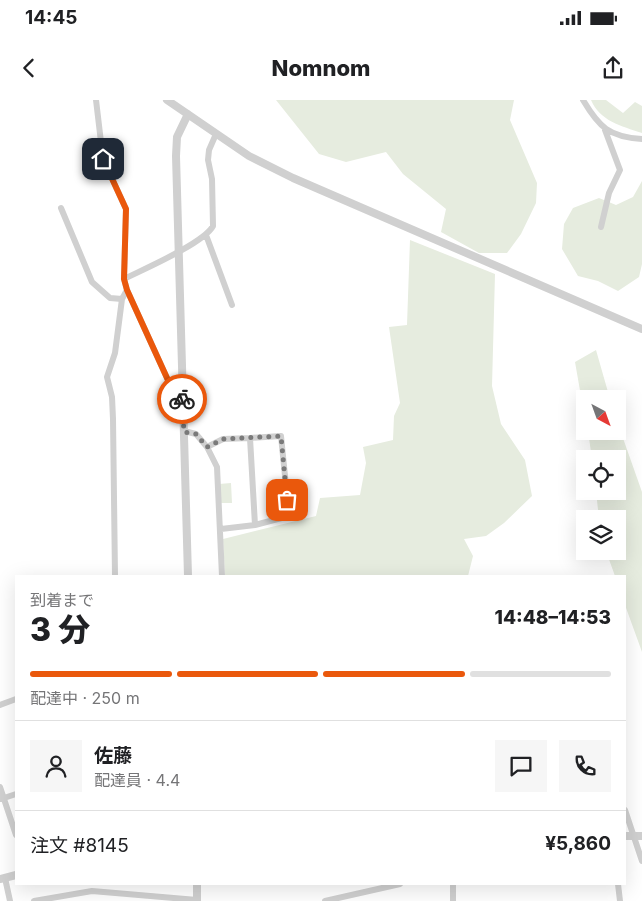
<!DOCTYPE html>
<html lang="ja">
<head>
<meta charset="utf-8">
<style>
  :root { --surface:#fff; --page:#f6f6f6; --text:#202124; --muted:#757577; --line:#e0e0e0; --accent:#ea580c }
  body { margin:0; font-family:Inter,"Noto Sans JP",sans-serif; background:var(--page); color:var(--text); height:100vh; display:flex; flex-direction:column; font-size:19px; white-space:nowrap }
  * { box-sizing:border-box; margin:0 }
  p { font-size:16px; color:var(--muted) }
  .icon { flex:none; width:28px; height:28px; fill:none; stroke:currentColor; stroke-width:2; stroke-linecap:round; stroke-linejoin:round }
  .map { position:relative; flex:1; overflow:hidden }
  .details { position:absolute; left:15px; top:475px; width:611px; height:310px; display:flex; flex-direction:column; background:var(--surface); border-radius:0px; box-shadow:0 5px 20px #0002 }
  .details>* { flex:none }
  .needle { width:32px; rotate:139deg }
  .controls { position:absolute; left:576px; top:290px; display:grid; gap:10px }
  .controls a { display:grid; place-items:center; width:50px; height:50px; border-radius:0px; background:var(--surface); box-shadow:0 5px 20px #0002; font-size:25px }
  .pin { position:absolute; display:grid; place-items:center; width:42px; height:42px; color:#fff; margin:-21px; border-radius:10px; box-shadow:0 2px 8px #0006 }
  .courier { position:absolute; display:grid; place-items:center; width:50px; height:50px; margin:-25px; border:4px solid #ea580c; border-radius:50%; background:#fff; color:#222; box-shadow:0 1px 6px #0007 }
  .overview em { font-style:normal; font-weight:800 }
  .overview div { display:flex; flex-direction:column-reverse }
  .overview { display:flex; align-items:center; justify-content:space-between; height:85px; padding:0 15px }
  h1 { font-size:32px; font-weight:800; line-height:38px }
  .bar { display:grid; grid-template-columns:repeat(4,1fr); gap:8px 5px; align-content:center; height:60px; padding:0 15px }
  .bar i { height:6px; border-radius:4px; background:var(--line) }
  .bar .active { background:var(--accent) }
  .bar p { grid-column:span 4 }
  .line { display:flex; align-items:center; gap:12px; padding:0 15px; border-top:1px solid var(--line) }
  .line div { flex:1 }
  .round { display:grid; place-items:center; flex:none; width:52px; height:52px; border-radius:0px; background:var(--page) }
  .status { display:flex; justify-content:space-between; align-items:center; height:35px; padding:0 25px; background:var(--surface); direction:ltr }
  .status svg { height:14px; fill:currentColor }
  header { display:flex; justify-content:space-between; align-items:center; height:65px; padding:0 15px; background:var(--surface); font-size:22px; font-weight:800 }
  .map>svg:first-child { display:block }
  .green { fill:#e6ecdf }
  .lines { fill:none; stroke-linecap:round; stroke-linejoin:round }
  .minor { stroke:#d0d0d0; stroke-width:6 }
  .tertiary { stroke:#d0d0d0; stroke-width:8 }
  .done { stroke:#7a7a7a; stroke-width:5; stroke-dasharray:0 9 }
  .route { stroke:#ea580c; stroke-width:6 }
</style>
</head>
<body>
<div class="status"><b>14:45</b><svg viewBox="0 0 49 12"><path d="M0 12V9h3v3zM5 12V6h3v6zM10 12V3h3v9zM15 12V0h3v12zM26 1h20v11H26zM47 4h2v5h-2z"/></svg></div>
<header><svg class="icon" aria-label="back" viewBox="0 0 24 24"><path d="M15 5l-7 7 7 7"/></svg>Nomnom<svg class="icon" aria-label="share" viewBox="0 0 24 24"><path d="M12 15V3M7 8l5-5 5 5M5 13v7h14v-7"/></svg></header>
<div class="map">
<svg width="642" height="801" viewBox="0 0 642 801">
  <rect width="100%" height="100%" fill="#fff"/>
  <path class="green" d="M 276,0 L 514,0 L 510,20 L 537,83 L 536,103 L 521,134 L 507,153 L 479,153 L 441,132 L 446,109 L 403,74 L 386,52 L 346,62 L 319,54 Z
    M 591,0 L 606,0 L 623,13 L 635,2 L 642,6 L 642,33 C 621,26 600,21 591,0 Z
    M 642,81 L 642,164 L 639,177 L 618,191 L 598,181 L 578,176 L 562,149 L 564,124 L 573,108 L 599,98 L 616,105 L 633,97 Z
    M 410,140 L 495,174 L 492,286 L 501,324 L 525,360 L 532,396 L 504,423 L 486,436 L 464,439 L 473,456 L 468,476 L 225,476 L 223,439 L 316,416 L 320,398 L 360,395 L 366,363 L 363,347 L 393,340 L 394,316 L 400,303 L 389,227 L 407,225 Z
    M 596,250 L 610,299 L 585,299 L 585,319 L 575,262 Z
    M 618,324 L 642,392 L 642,552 L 625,505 L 625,476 L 615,476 L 606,451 L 618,451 L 618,419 L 599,419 L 596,391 L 618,391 L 618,359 L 592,359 L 588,331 L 618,331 Z
    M 231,383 L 232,403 L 221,403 L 219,384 Z"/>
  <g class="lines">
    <path class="minor" d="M 96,0 L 103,59 L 126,109 L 124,179 L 127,190 L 172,289 L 182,296
      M 583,0 C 599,27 609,37 642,39
      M 61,108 L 92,182 L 110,198 L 122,199
      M 601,127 L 609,93 L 620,70 L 605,30
      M 206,135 L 232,205
      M 124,179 C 144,169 204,143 213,126 L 212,79 L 208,60 L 209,50 L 216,34
      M 184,331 L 196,334 L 207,347 L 223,339 L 250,338 L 255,425
      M 207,347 L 217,367 L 222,476
      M 221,429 L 255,425 L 289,416 L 281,336 L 250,338
      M 115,476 L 113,319 L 112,297 L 107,277 L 115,253 L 122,199 L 127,190
      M 0,605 L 16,599
      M 0,687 L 16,735
      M 1,699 L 16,694
      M 625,710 L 642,761
      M 5,778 L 10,801
      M 453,784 L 453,801
      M 618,784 L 620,801
      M 34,801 L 92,791 L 197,800
      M 325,801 L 400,784"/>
    <path class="tertiary" d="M 167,0 L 249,56 L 293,78 L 642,229
      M 188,14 L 177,37 L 176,56 L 188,476
      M 625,736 L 642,736
      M 0,779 L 16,775
      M 197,784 L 197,801"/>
  </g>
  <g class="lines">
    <path class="done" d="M 182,299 L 184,332 L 196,334 L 207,347 L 223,339 L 281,336 L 287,400"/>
    <path class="route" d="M 103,59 L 126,109 L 124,179 L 127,190 L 172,289 L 182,296 L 182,299"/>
  </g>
</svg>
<div class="controls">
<a><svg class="needle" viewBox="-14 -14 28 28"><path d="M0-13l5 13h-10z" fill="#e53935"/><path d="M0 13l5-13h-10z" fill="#757577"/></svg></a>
<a><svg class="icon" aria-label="locate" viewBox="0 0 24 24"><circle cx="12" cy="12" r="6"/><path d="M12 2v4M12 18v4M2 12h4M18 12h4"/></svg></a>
<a><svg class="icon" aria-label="layers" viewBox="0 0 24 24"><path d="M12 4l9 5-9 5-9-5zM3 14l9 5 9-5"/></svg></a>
</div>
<div class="pin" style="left:287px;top:400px;background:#ea580c"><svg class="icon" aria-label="bag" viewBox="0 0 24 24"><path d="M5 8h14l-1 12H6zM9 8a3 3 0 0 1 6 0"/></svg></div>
<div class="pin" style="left:103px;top:59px;background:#1f2937"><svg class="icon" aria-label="home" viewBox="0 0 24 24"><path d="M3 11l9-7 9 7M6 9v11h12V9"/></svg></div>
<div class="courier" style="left:182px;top:299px"><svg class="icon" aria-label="bike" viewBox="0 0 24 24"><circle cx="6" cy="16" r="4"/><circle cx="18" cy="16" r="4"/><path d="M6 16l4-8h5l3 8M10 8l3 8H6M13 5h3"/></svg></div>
<section class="details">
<div class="overview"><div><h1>3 分</h1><p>到着まで</p></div><em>14:48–14:53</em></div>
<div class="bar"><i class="active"></i><i class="active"></i><i class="active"></i><i></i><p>配達中 · 250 m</p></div>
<div class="line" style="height:90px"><a class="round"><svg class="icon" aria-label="person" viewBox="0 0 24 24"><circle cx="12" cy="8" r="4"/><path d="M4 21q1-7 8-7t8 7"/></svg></a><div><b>佐藤</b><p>配達員 · 4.4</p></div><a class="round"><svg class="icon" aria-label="chat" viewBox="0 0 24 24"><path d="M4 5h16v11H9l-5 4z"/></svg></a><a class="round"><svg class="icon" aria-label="phone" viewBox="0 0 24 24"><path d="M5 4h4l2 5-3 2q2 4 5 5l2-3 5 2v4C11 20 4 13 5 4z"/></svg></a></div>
<div class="line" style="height:65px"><div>注文 #8145</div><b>¥5,860</b></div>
</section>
</div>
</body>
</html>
